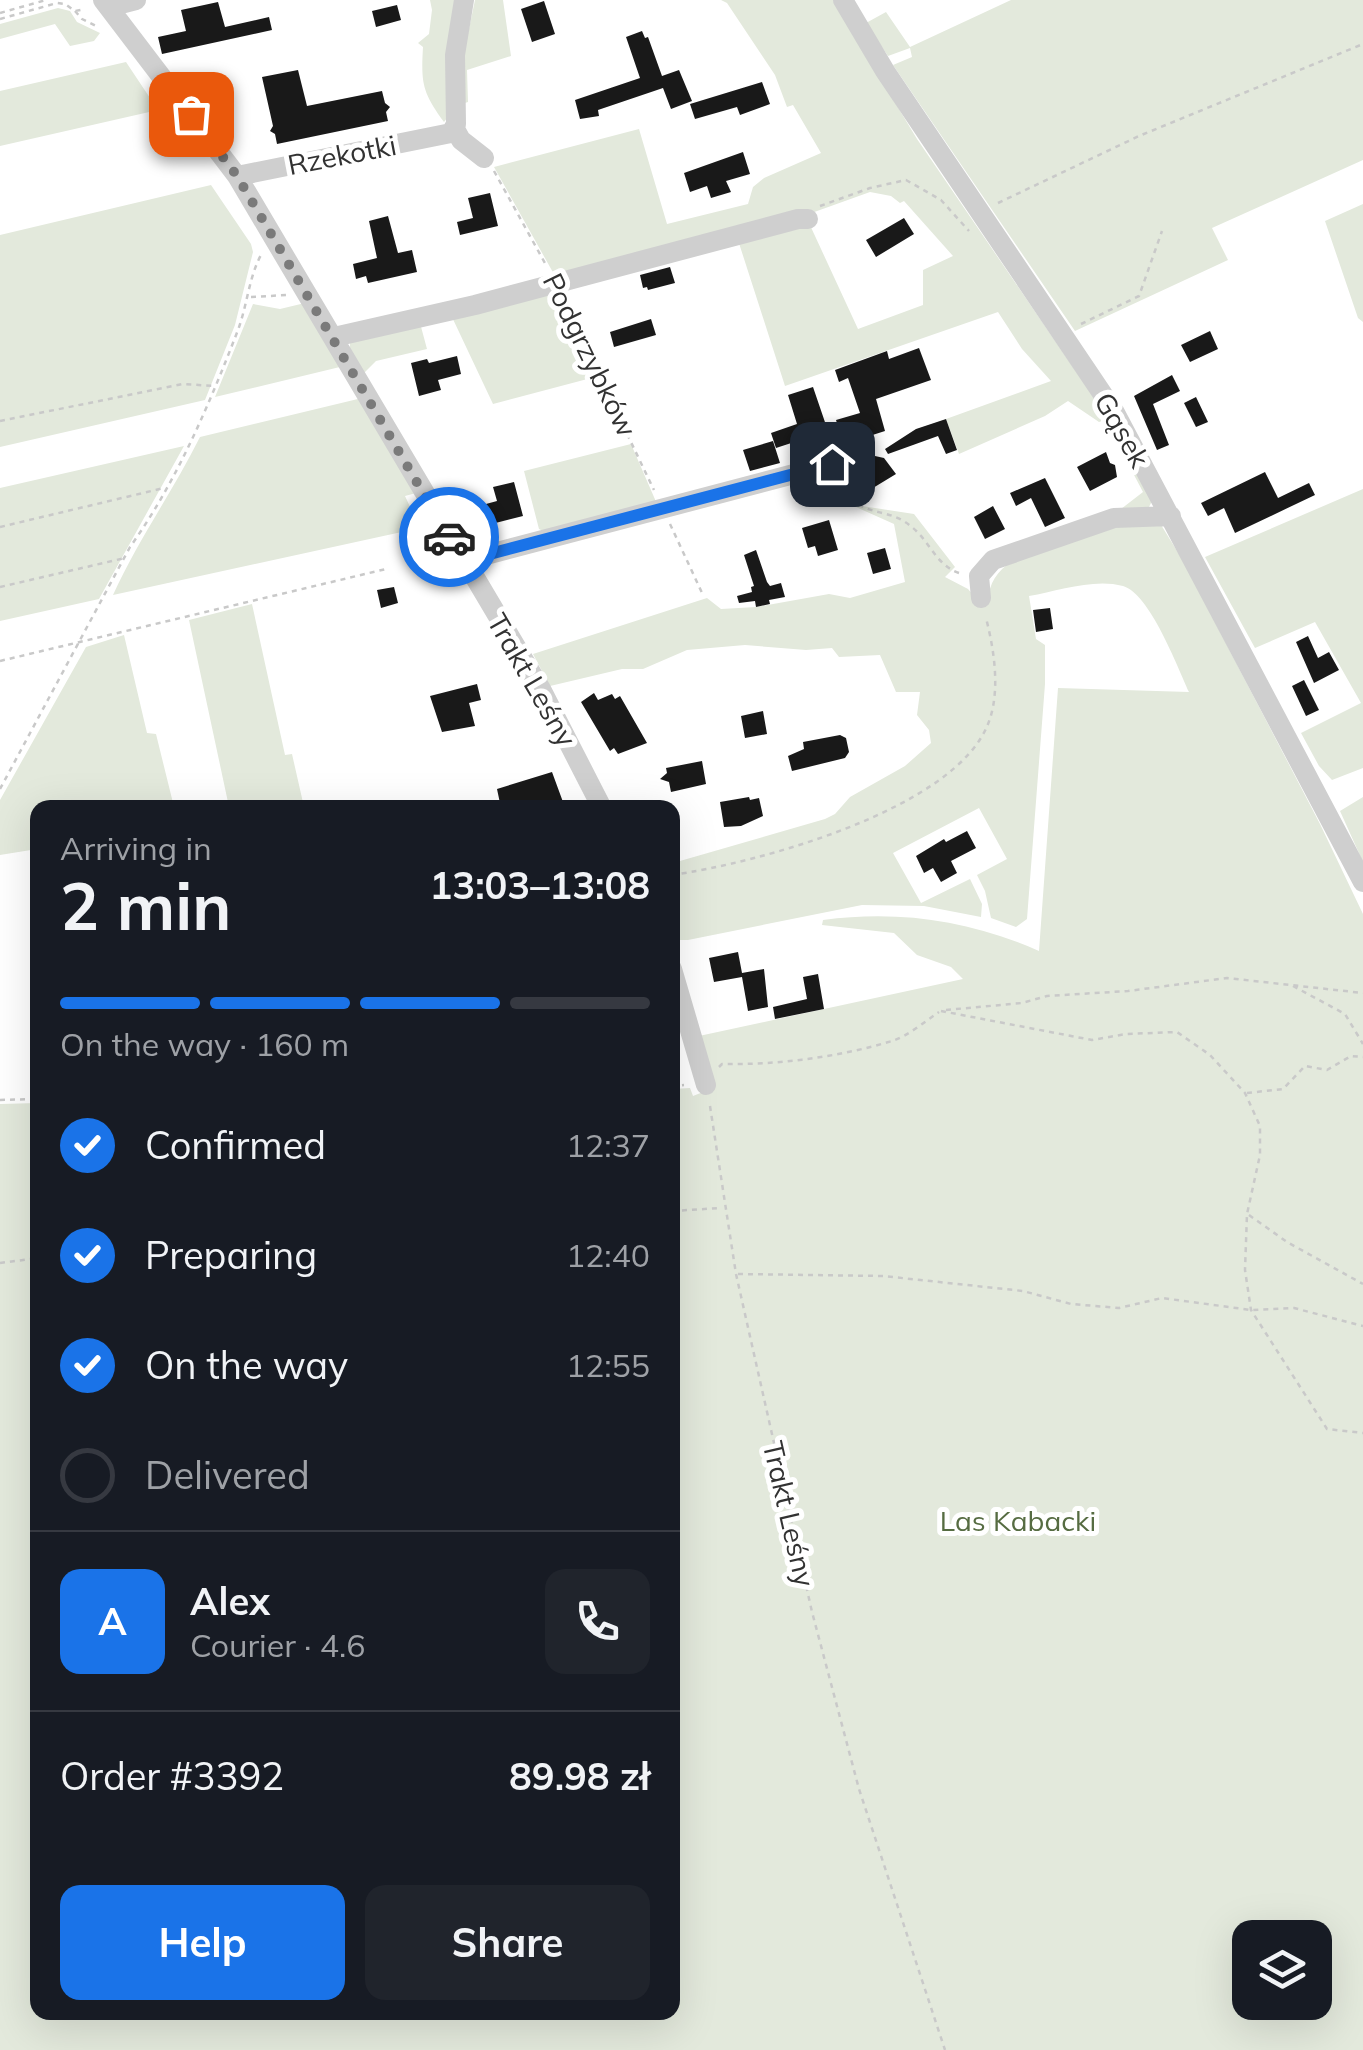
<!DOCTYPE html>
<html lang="en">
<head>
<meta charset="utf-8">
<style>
  :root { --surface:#171b24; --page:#20242c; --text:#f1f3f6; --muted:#9ea1a6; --line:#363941; --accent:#1a73e8 }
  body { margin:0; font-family:Mulish,sans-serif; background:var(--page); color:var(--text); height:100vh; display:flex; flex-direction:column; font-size:38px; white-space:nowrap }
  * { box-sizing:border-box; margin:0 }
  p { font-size:32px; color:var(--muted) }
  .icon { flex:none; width:55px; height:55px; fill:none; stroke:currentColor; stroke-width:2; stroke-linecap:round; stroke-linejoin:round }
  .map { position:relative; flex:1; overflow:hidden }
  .side { position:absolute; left:30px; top:800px; width:650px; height:1220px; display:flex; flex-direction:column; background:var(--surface); border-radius:20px; box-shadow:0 10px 40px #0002 }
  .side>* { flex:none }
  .buttons { position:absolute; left:1232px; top:1920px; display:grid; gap:20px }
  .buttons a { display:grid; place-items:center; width:100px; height:100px; border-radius:20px; background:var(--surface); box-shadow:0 10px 40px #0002; font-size:50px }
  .pin { position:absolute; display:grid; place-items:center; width:85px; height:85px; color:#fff; margin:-42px; border-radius:20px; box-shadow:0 5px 15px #0006 }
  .courier { position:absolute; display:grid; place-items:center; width:100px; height:100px; margin:-50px; border:8px solid #1a73e8; border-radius:50%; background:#fff; color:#222; box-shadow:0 2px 12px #0007 }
  .overview em { font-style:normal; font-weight:700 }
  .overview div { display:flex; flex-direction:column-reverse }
  .overview { display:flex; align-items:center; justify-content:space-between; height:170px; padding:0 30px }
  h1 { font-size:65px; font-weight:700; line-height:75px }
  .bar { display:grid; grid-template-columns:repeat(4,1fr); gap:15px 10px; align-content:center; height:120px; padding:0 30px }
  .bar i { height:12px; border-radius:8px; background:var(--line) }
  .bar .selected { background:var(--accent) }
  .bar p { grid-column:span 4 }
  .line { display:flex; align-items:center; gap:25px; padding:0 30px; border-top:2px solid var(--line) }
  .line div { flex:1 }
  .round { display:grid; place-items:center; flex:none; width:105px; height:105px; border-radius:20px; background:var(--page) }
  ol { padding:0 30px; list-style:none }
  li { display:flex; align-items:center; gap:30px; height:110px }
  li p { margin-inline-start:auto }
  li .icon { padding:10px; border-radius:50%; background:var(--accent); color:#fff; stroke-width:4 }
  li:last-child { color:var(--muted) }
  li i { width:55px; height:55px; border:5px solid var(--line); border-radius:50% }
  .cta { display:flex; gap:20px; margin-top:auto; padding:20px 30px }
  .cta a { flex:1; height:115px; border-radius:20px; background:var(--accent); color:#fff; font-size:40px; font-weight:700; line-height:115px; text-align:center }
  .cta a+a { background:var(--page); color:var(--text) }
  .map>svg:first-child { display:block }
  .green { fill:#e3e9dc; fill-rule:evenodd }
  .building { fill:#191919 }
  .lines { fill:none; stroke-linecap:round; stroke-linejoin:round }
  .path { stroke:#c9c9c9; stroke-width:2.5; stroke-dasharray:5 5; stroke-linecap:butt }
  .minor { stroke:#cfcfcf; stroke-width:20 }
  .done { stroke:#7a7a7a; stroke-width:10; stroke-dasharray:0 18 }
  .route { stroke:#1a73e8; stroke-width:12 }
  .labels { text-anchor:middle; stroke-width:10; stroke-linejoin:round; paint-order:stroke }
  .street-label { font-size:28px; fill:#323232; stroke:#fff }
  .park-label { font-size:28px; fill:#566c42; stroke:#fff }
</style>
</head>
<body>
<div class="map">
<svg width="1363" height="2050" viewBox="0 0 1363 2050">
  <rect width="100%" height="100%" fill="#fff"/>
  <path class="green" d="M 430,0 L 456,0 L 451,113 L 444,122 C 422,92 421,83 423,47 L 418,43 L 429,34 L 432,10 Z
    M 475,0 L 503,0 L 511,56 L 467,70 L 468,102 L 462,104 L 461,67 Z
    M 721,0 L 833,0 L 917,139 L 1107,417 L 1152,501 L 1148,509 L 1121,509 L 1143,492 L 1105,420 L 1099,422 L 1068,401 L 1045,416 L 959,454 L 946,419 L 1051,381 L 1022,349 L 998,312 L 785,386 L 737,237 L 809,223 L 858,329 L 923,305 L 923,270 L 953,256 L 904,201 L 900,203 L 891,196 L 870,192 L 806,215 L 555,276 L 494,167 L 639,129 L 667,224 L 748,204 L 753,187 L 764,178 L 821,153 L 793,105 L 787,107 L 775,75 L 727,3 Z
    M 1011,0 L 1363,0 L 1363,160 L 1212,228 L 1228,260 L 1075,331 L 893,65 L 912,57 L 910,48 L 888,56 L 866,23 L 886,12 L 910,47 Z
    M 58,8 L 70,11 L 77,22 L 100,33 L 94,41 L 70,46 L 55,24 L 0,39 L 0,24 Z
    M 126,62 L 158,110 L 0,146 L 0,91 Z
    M 211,185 L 251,244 L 253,252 L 235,325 L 205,400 L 0,447 L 0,235 Z
    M 1363,204 L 1363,322 L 1358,318 L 1325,221 Z
    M 554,288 L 595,377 L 493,404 L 451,315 Z
    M 305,303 L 344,366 L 215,397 L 253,304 L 280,309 Z
    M 420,323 L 427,349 L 376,361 L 364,373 L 350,349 L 350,340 Z
    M 362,398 L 416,493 L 405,496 L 420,528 L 113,595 C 138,540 173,491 200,437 Z
    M 631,444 L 657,504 L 549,534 L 539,529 L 524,471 Z
    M 184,446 L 99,599 L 0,621 L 0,488 Z
    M 830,471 L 862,506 L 914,514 L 955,567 L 945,577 L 968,589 L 974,596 L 989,594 C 996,540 1115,527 1158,520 L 1182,559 L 1320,824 L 1363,914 L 1363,2050 L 0,2050 L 0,1104 L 38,1103 L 38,2012 L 672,2012 L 673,1089 L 690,1088 L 693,1096 L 713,1088 L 699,1036 L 963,979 L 951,967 L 917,955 L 894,933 L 822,925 L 823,920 C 898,910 969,920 1039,951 L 1058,688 L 1189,692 C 1177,666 1150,594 1123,586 C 1094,578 1058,591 1029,596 L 1036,639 L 1045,645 L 1045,684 L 1027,919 L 1016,927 L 991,918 L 985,891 L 977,875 L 1007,859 L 979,808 L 893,853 L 921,903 L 970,879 L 982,904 L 981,917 L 924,906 L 862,905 L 688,940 L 672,940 L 673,863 L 825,819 L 835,814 L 850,797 L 905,766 L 931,743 L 929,730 L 917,715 L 920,692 L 896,692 L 880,655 L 839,657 L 832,648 L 806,650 L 745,645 L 687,650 L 643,669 L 622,669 L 550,686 L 533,654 L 707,598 L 721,609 L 756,607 L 829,594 L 850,598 L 905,582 L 894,524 L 847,503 L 822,472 ZM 1250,1938 L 1315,1938 L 1315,2002 L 1250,2002 Z
    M 1363,489 L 1363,768 L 1332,780 L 1319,766 L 1301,733 L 1361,703 L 1315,622 L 1255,648 L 1205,557 Z
    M 252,604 L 285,755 L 292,754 L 304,807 L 229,807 L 189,620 Z
    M 124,635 L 147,733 L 156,734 L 174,807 L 38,808 L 37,849 L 0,855 L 0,800 L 86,647 Z
    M 1363,797 L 1363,862 L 1340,811 Z"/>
  <path class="building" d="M 544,1 L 555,34 L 532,42 L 521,9 Z
    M 218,2 L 225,27 L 269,17 L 272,30 L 162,54 L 158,37 L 186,31 L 181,10 Z
    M 397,5 L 401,20 L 376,27 L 372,11 Z
    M 642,31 L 645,38 L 648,37 L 662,76 L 679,70 L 692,101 L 671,109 L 663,88 L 598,110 L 599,116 L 580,119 L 575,100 L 640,78 L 626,37 Z
    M 298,70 L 307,106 L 382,91 L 385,103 L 390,107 L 386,112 L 388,121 L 277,144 L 275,134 L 270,131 L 273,126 L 262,77 Z
    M 762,82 L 770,104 L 740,115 L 737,107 L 695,119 L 690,104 Z
    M 743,152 L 750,174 L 726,181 L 731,192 L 711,198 L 707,186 L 690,192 L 684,173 Z
    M 490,193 L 498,226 L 460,235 L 457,222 L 473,218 L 468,198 Z
    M 388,216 L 398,253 L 412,250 L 417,272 L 368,283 L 366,276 L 356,279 L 353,264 L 377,258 L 369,221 Z
    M 904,218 L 914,234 L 876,257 L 866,240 Z
    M 670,267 L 675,283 L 648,290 L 647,287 L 643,288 L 640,275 Z
    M 651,319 L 656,335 L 614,347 L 610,332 Z
    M 1210,331 L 1218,349 L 1190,362 L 1181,345 Z
    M 919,348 L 931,380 L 876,399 L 885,431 L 860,439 L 858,430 L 841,436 L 836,420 L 860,413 L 848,378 L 839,382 L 835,370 L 887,351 L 889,359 Z
    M 457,356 L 461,374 L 438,380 L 441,390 L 419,396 L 411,363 L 427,359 L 429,363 Z
    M 1172,375 L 1180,391 L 1153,404 L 1169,445 L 1157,450 L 1134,396 Z
    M 813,387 L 828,431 L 776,448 L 771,433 L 797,424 L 788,395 Z
    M 1196,397 L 1208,422 L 1196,427 L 1184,403 Z
    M 946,419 L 957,450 L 946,454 L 938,436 L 888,454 L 885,449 L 916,429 Z
    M 773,441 L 780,463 L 750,471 L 743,450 Z
    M 1106,452 L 1110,463 L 1115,465 L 1117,477 L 1090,491 L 1077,467 Z
    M 875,456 L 884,458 L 896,474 L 868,491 L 858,474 L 865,471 L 861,465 Z
    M 1265,472 L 1278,498 L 1309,483 L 1315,495 L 1235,533 L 1224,508 L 1208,516 L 1201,503 Z
    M 1045,478 L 1065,518 L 1045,527 L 1031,498 L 1016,506 L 1010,493 Z
    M 514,482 L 523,516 L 480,527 L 475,507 L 497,501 L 493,487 Z
    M 993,506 L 1005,529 L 985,539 L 974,517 Z
    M 829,520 L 838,550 L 818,556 L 815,546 L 808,548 L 802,528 Z
    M 885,548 L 891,569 L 873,574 L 867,553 Z
    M 756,550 L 767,582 L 770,586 L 781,583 L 785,597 L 769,600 L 770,604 L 756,607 L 755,601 L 739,603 L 737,596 L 752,592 L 751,587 L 754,586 L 744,555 Z
    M 394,587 L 398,603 L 381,608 L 377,590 Z
    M 1050,608 L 1053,629 L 1036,632 L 1033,610 Z
    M 1308,636 L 1318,658 L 1329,652 L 1339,670 L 1314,683 L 1296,642 Z
    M 1304,680 L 1319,710 L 1306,716 L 1292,686 Z
    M 477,684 L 481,700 L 469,703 L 475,726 L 442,732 L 430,696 Z
    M 594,693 L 598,700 L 612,694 L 615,699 L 620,696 L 647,743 L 618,754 L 614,748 L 610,751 L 581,702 Z
    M 763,711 L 767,734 L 745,738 L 741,716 Z
    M 840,735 L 846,738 L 849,752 L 845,758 L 792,771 L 788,756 L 804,749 L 803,742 Z
    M 702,761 L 706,784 L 671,792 L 669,782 L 660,779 L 667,773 L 666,768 Z
    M 552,772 L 563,802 L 548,806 L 544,801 L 501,808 L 497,789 Z
    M 749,797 L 750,800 L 759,798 L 763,816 L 741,826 L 724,827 L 720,802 Z
    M 967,831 L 976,848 L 951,861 L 957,873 L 941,882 L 933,868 L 924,873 L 916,856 L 944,839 L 946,842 Z
    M 738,952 L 742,973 L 764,969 L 768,1007 L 748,1011 L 742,977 L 714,982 L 709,958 Z
    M 818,974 L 824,1009 L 775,1019 L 773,1007 L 807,999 L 803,977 Z"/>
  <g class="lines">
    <path class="path" d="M 75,11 L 82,19 L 98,27
      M 0,13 L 46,0
      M 0,19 L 57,3 L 65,4 L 75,11 L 85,9
      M 494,171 L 546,265
      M 998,203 L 1139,136 L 1363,44
      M 820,206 L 870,188 L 906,180 L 941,200 L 969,231
      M 251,297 L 287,295
      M 562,299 L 654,490
      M 1081,324 L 1139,296 L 1162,231
      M 0,421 L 183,384 L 215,386
      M 837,484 C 865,522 886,504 913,528 C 930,542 936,565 959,573
      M 670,524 L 703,595
      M 0,527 L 164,488
      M 0,587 L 125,558
      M 0,661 L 386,569
      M 0,789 L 130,547 C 177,481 209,405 238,330 C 247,306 249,277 261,255
      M 672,875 C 757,863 954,810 988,724 C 1001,692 994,649 986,618
      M 1293,986 L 1345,1014 L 1363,1044
      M 946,1010 L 1022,1003 L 1047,996 L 1128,991 L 1227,978 L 1363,993
      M 941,1011 L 1092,1040 L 1126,1034 L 1177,1032 L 1210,1055 L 1245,1093 L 1260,1126 L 1260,1155 L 1247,1214 L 1245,1270 L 1251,1310 L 1327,1429 L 1363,1433
      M 719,1067 L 722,1064 C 778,1065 839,1057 892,1041 C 908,1036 924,1022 939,1012
      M 672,1086 L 684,1085
      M 1247,1093 L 1283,1089 L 1305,1066 L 1327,1070 L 1351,1056 L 1363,1057
      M 0,1100 L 38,1099
      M 710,1106 L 736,1274 L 812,1612 L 859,1789 L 945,2050
      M 672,1211 L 721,1208
      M 1249,1215 L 1287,1242 L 1363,1284
      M 0,1263 L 38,1258
      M 738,1274 L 883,1276 L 1023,1291 L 1071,1304 L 1119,1308 L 1162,1298 L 1251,1310 L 1294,1308 L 1363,1326"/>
    <path class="minor" d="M 103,0 L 237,176 L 541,689 L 602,808
      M 843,0 L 885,71 L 1114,411 L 1363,882
      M 109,7 L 136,0
      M 455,129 L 461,140 L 484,158
      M 237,176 L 451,133 L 456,124 L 455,55 L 464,0
      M 334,337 L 475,305 L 798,219 L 808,219
      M 463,561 L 832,464
      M 981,598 L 979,576 L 993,560 L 1114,518 L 1171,516
      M 672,969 L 706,1085"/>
  </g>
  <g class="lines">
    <path class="done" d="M 191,114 L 237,176 L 449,537"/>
    <path class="route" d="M 449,537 L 463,561 L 832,464"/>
  </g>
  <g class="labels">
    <g class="street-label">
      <text transform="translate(342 155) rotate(-11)" y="10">Rzekotki</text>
      <text transform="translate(590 355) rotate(64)" y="10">Podgrzybków</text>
      <text transform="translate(1122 430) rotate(60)" y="10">Gąsek</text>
      <text transform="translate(532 680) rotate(60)" y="10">Trakt Leśny</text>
      <text transform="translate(789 1514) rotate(77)" y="10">Trakt Leśny</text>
    </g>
    <g class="park-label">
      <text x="1018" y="1531">Las Kabacki</text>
    </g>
  </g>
</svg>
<div class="buttons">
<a><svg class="icon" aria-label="layers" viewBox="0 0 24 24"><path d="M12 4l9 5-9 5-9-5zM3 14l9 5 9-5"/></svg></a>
</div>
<div class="pin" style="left:191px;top:114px;background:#ea580c"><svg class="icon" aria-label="bag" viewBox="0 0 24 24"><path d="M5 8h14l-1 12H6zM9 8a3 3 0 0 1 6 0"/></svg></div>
<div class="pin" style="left:832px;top:464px;background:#1f2937"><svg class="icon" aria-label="home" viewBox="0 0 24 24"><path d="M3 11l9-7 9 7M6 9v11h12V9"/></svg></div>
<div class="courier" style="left:449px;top:537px"><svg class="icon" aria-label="car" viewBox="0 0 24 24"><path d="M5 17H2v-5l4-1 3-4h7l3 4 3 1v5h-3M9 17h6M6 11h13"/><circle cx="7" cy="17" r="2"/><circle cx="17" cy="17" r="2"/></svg></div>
<section class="side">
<div class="overview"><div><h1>2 min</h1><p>Arriving in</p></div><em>13:03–13:08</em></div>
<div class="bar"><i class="selected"></i><i class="selected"></i><i class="selected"></i><i></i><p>On the way · 160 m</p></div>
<ol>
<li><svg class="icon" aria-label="check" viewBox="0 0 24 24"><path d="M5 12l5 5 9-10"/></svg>Confirmed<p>12:37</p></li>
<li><svg class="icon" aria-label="check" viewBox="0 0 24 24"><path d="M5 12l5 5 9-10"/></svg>Preparing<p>12:40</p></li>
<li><svg class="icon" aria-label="check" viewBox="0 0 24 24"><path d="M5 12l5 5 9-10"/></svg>On the way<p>12:55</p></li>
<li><i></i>Delivered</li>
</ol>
<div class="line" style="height:180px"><b class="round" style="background:var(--accent);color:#fff">A</b><div><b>Alex</b><p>Courier · 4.6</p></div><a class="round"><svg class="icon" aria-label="phone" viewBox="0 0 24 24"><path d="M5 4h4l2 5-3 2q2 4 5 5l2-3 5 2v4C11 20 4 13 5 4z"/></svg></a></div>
<div class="line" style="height:130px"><div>Order #3392</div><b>89.98 zł</b></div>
<div class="cta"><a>Help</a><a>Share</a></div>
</section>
</div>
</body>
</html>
